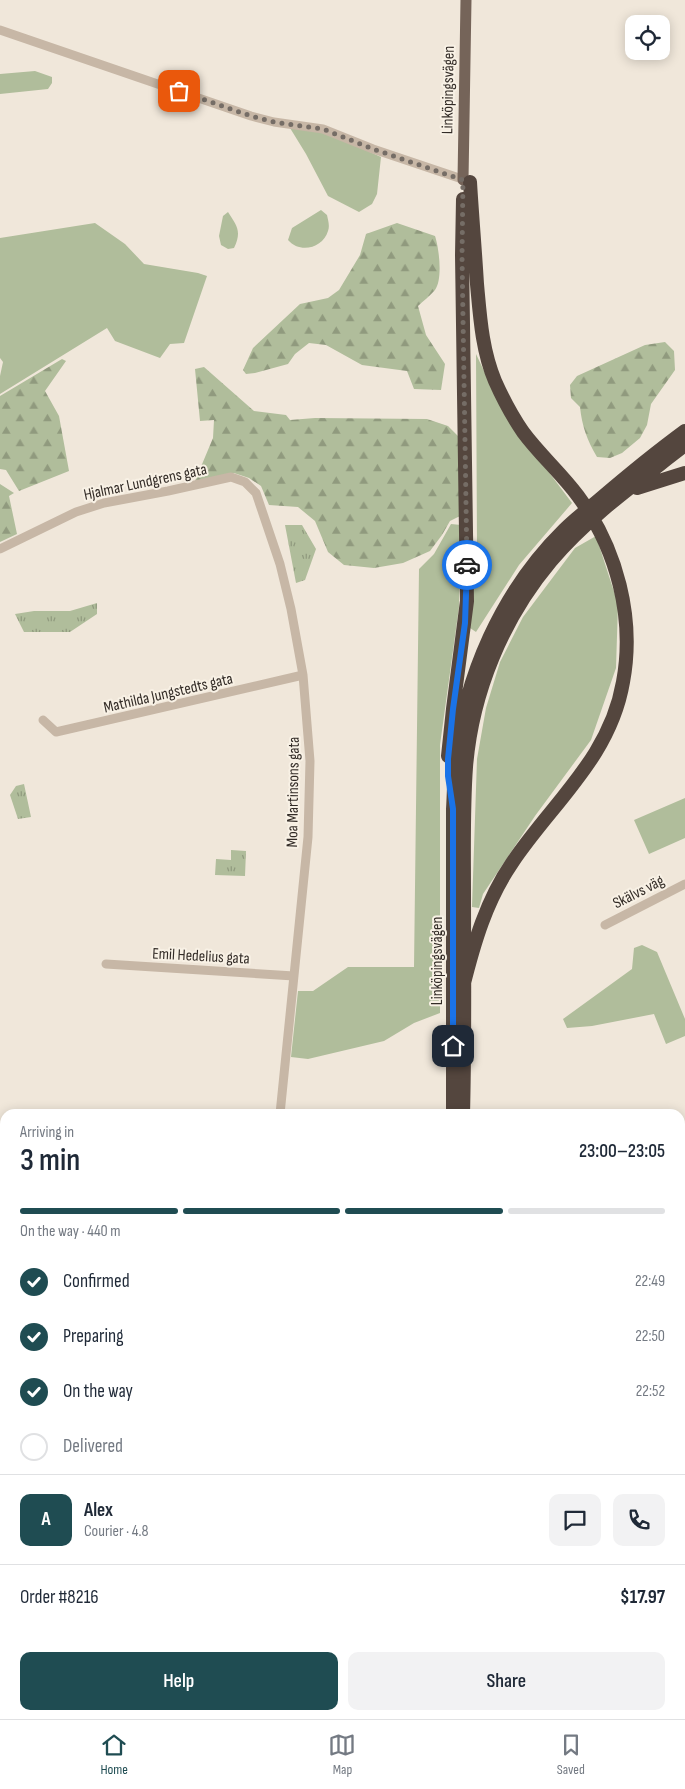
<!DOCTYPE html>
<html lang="en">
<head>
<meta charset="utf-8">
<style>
  :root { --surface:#fff; --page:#f2f2f3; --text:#1f2937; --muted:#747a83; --line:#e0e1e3; --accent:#1f4c52 }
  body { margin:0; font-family:"Sofia Sans Condensed",sans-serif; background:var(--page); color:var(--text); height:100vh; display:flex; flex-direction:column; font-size:19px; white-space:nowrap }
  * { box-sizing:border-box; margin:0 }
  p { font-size:16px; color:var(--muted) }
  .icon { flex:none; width:28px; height:28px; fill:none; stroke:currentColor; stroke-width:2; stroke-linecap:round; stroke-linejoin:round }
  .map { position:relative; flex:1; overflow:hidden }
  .panel { position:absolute; left:0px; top:1109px; width:685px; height:611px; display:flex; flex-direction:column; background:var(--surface); border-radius:15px 15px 0 0; box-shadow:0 2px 12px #0003 }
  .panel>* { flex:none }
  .tools { position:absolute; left:625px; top:15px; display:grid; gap:10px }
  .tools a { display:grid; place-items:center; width:45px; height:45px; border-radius:10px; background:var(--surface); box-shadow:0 2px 12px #0003; font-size:25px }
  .pin { position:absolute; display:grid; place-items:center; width:42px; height:42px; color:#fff; margin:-21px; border-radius:10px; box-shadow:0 2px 8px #0006 }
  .courier { position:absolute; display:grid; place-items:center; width:50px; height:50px; margin:-25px; border:4px solid #1a73e8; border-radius:50%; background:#fff; color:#222; box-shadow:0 1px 6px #0007 }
  .head em { font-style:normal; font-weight:600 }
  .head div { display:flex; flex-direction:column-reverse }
  .head { display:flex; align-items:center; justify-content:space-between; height:85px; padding:0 20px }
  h1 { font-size:32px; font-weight:600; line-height:38px }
  .bar { display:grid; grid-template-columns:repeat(4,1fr); gap:8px 5px; align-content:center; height:60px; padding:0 20px }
  .bar i { height:6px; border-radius:4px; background:var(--line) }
  .bar .current { background:var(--accent) }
  .bar p { grid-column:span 4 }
  .line { display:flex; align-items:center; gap:12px; padding:0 20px; border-top:1px solid var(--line) }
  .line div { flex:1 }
  .round { display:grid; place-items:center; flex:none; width:52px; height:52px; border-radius:10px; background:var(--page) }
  ol { padding:0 20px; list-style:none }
  li { display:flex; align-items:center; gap:15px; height:55px }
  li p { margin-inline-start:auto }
  li .icon { padding:5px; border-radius:50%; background:var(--accent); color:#fff; stroke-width:4 }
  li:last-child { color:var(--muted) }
  li i { width:28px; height:28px; border:2px solid var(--line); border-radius:50% }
  .button { display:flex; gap:10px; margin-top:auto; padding:10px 20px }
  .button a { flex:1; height:58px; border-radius:10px; background:var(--accent); color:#fff; font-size:20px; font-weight:600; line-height:58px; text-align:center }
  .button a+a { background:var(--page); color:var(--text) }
  .dock { display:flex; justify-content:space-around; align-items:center; height:70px; border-top:1px solid var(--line); background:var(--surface); font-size:14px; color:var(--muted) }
  .dock a { display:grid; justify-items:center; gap:2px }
  .dock .current { color:var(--accent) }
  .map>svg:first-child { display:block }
  .green { fill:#b0bd9b }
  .forest { fill:url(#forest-firs) }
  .park { fill:url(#park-tufts) }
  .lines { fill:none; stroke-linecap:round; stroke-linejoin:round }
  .stream { stroke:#7aa6ab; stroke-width:2 }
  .minor { stroke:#c7b7a6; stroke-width:9 }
  .major { stroke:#756459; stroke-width:11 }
  .highway { stroke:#54463e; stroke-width:14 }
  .done { stroke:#756d66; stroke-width:5; stroke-dasharray:0 9 }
  .route { stroke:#1a73e8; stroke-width:6 }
  .labels { text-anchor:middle; stroke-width:4; stroke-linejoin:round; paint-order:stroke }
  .street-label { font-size:16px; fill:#332c27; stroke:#f8f1e5 }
</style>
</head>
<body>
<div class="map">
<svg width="685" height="1719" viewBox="0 0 685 1719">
  <defs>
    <pattern id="forest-firs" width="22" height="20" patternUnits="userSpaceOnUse" patternTransform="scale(1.25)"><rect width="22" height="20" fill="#b0bd9b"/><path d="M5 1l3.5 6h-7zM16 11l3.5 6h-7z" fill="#909a7e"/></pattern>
    <pattern id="park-tufts" width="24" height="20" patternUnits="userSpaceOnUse" patternTransform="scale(1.25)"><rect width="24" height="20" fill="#b0bd9b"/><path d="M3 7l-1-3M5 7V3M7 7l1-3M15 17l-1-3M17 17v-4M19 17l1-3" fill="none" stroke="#909a7e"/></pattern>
  </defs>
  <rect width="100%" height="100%" fill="#f0e7da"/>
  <path class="green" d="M 35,71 L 52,77 L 52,83 L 48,89 L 0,94 L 0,74 Z
    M 290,128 L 326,132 L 381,157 L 377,194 L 372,204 L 359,212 L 328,196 L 306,154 Z
    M 321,210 L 327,215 C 328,220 330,226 328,231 C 323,248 300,254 288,240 L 292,228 Z
    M 228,212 C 237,226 242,231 234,248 L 228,249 L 221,245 L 219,236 L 223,216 Z
    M 95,223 L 125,244 L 144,264 L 198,273 L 207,276 L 184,343 L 170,344 L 160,358 L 115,341 L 107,328 L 0,394 L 0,376 L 3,362 L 0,358 L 0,238 Z
    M 476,354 L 503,411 L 572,503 L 519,565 L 476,632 L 470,628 L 477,545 Z
    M 451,524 L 461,525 L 459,607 L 440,745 L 440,1013 L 414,1023 L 384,1041 L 308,1059 L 291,1057 L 298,991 L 313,991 L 348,967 L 414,967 L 419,569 L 434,554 Z
    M 596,536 L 618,604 L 616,668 L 591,740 L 535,816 L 483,894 L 479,908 L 472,907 L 477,759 L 486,708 L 500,662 L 523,617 L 575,548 Z
    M 685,798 L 685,838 L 649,854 L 634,820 Z
    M 642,945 L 657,952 L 685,1019 L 685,1036 L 666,1044 L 654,1014 L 592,1026 L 567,1028 L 563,1019 L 632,969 L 634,948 Z
    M 680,1654 L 685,1654 L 685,1719 L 633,1719 L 633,1715 L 680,1715 Z"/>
  <path class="forest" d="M 397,223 L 435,236 C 439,248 443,279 435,290 C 430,296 423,301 418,306 L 426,335 L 445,364 L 441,390 L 414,389 L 407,371 L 362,365 L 326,345 L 309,343 L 295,354 L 288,364 L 255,373 L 246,374 L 243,370 L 253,348 L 300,304 L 328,298 L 339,290 L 360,255 L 366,234 Z
    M 665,342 L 674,351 L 675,370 L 651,404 L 647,425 L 640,438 L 622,453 L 610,458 L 597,457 C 587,440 582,426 580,407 L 571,398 L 570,385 L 577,376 L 645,345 Z
    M 62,359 L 66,361 L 45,391 L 59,416 L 69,471 L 19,491 L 6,470 L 0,469 L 0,396 Z
    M 204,367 L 254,411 L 286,415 L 290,420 L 315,418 L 427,419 L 448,426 L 459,437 L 462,515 L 450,521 L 442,535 L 430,551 L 403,563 L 374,568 L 344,565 L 328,552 L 315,521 L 298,507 L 269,505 L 261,486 L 249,478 L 234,473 L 195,481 L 213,438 L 214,420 L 200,421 L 195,369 Z
    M 0,484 L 14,493 L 9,496 L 17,534 L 0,542 Z
    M 685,1592 L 685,1654 L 680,1654 L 680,1595 Z
    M 0,1642 L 5,1642 L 5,1715 L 173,1715 L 172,1719 L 0,1719 Z
    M 408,1715 L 633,1715 L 633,1719 L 408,1719 Z"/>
  <path class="park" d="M 285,525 L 302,525 L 316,549 L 305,580 L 296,583 Z
    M 97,603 L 97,614 L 70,632 L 24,632 L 15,614 L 34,611 L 70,611 Z
    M 24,784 L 31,817 L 18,819 L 10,795 L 16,786 Z
    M 231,850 L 246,851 L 245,876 L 215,875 L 216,859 L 231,860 Z"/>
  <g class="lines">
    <path class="stream" d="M 680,1588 L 685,1585"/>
    <path class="minor" d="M 0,30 L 251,116 L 274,122 L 323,129 L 373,149 L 468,181
      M 0,549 L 76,512 L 104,503 L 168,491 L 231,477 L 245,482 L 256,493 L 280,564 L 291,609 L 303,675 L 310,761 L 308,837 L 280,1114
      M 43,720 L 56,732 L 303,675
      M 605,925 L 685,884
      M 106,964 L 294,976
      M 0,1223 L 5,1223
      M 179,1719 L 180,1715
      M 190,1719 L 191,1715"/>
    <path class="major" d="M 463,180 L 466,0"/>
    <path class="highway" d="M 637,488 L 685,473
      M 448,756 L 453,709 L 467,601 L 462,255 L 463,199
      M 463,987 C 474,943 486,901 512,863 C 552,803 610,758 623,682 C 635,618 617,549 578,496 C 561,473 540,455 523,432 C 512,416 503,399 495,381 C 482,350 480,317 477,284 C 475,250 472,216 470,182
      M 453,1114 L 453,809 C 454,794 454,779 455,764 C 464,677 502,591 564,530 C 575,519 587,510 599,500 C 627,476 655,453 685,431
      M 463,1114 C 465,1040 464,965 464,891 C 464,850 463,808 466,767 C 472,692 503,618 551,561 C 589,516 639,481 685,445
      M 392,1715 L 392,1719
      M 344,1719 L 346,1715
      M 365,1719 L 366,1715
      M 379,1719 L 380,1715"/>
  </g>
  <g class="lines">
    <path class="done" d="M 179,91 L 251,116 L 274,122 L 323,129 L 373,149 L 463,180 L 462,256 L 467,565"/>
    <path class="route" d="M 453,1046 L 453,809 L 448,776 L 448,759 L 453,709 L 465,623 L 467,565"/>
  </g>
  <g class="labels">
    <g class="street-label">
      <text transform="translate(447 90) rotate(-89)" y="6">Linköpingsvägen</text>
      <text transform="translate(145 481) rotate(-12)" y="6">Hjalmar Lundgrens gata</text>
      <text transform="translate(168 692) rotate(-13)" y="6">Mathilda Jungstedts gata</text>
      <text transform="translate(292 792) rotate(-89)" y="6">Moa Martinsons gata</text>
      <text transform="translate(638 891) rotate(-27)" y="6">Skälvs väg</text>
      <text transform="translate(201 955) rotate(3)" y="6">Emil Hedelius gata</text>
      <text transform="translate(436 961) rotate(-90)" y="6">Linköpingsvägen</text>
    </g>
  </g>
</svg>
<div class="tools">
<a><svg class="icon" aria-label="locate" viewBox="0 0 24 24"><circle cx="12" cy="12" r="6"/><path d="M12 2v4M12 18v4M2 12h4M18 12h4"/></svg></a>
</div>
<div class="pin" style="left:179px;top:91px;background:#ea580c"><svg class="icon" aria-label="bag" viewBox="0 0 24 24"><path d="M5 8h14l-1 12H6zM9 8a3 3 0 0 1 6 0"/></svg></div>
<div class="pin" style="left:453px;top:1046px;background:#1f2937"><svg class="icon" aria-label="home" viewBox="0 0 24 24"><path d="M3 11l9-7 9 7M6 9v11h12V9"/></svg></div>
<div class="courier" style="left:467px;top:565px"><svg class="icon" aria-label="car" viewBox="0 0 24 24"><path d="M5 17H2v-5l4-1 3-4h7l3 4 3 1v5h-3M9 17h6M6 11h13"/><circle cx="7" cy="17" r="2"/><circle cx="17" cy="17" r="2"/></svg></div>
<section class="panel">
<div class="head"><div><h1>3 min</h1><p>Arriving in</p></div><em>23:00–23:05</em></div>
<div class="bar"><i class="current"></i><i class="current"></i><i class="current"></i><i></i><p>On the way · 440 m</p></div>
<ol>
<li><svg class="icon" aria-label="check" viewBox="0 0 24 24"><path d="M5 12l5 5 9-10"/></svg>Confirmed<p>22:49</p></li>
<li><svg class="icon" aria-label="check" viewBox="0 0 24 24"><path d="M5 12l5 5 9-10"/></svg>Preparing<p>22:50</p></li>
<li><svg class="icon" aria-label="check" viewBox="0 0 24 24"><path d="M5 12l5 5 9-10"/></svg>On the way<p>22:52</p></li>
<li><i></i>Delivered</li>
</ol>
<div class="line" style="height:90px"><b class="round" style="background:var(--accent);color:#fff">A</b><div><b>Alex</b><p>Courier · 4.8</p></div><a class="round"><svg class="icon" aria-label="chat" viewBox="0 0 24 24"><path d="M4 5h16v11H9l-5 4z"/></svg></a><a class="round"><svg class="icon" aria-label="phone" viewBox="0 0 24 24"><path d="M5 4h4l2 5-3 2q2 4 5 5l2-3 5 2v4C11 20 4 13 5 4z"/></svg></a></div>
<div class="line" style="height:65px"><div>Order #8216</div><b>$17.97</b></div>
<div class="button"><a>Help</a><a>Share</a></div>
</section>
</div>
<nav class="dock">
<a class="current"><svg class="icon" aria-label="home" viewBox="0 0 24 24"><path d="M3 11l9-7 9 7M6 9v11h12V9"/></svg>Home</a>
<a><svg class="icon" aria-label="map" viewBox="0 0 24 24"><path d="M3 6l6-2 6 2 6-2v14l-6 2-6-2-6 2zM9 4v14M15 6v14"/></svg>Map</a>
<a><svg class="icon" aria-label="saved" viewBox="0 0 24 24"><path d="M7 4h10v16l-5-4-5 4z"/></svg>Saved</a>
</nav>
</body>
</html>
